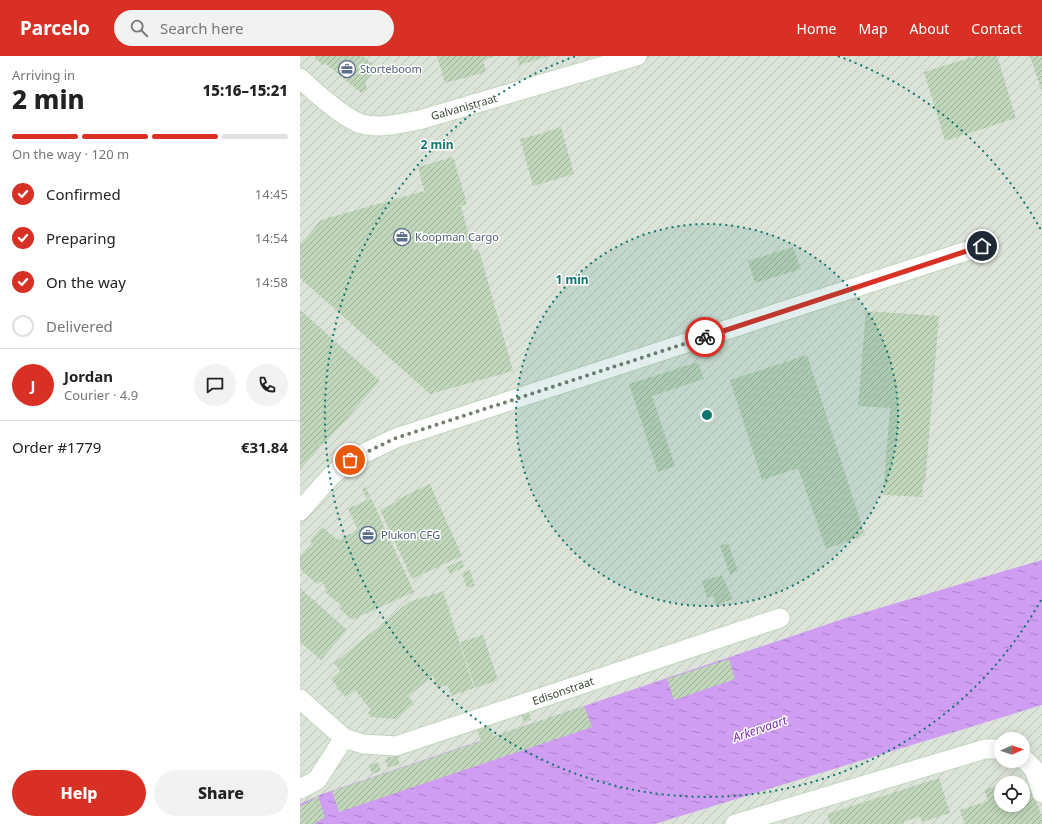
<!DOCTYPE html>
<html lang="en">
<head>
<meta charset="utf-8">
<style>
  :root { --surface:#fff; --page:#f2f2f2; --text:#222; --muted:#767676; --line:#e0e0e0; --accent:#d93025 }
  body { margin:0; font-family:"Noto Sans",sans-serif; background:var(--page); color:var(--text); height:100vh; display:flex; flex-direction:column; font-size:15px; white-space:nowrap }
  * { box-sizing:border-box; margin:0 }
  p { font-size:13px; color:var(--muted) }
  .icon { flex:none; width:22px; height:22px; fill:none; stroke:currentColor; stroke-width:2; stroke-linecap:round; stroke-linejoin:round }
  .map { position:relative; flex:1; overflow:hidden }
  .side { display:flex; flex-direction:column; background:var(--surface); width:300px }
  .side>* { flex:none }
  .needle { width:26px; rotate:87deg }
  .controls { position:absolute; left:694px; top:676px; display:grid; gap:8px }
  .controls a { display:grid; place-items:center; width:36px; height:36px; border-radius:50%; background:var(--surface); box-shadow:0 2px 10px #0003; font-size:20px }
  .pin { position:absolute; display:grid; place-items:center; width:34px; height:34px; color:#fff; margin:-17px; border:2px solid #fff; border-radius:50%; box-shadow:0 1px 4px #0007 }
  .courier { position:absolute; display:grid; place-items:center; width:40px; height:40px; margin:-20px; border:3px solid #d93025; border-radius:50%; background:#fff; color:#222; box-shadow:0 1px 5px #0007 }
  .overview em { font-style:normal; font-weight:800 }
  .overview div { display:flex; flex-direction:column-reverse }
  .overview { display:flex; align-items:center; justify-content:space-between; height:68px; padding:0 12px }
  h1 { font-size:26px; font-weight:800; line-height:30px }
  .bar { display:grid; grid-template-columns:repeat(4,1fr); gap:6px 4px; align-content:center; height:48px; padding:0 12px }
  .bar i { height:5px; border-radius:3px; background:var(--line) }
  .bar .active { background:var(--accent) }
  .bar p { grid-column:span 4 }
  .line { display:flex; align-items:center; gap:10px; padding:0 12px; border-top:1px solid var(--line) }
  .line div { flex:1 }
  .round { display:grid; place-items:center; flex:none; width:42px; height:42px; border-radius:21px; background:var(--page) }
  ol { padding:0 12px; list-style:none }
  li { display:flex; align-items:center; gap:12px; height:44px }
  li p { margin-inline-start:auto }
  li .icon { padding:4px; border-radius:50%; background:var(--accent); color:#fff; stroke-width:4 }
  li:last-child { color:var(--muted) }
  li i { width:22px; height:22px; border:2px solid var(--line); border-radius:50% }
  .cta { display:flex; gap:8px; margin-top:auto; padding:8px 12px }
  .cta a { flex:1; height:46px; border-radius:24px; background:var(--accent); color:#fff; font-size:16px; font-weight:800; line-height:46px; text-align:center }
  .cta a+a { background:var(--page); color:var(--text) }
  header { display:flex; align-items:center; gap:24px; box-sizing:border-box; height:56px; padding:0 20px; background:var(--accent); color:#fff }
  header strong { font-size:19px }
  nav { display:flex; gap:22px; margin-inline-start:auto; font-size:14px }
  .search { width:280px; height:36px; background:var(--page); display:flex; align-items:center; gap:10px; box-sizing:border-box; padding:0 14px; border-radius:22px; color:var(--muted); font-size:15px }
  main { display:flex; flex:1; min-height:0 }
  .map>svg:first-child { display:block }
  .industrial { fill:url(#industrial-furrows); fill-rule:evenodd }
  .water { fill:url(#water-ripples) }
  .building { fill:url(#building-hatch) }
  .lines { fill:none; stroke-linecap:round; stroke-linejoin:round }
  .minor-casing { stroke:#c1d6bd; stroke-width:21 }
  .minor { stroke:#fff; stroke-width:19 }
  .done { stroke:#748171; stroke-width:4; stroke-dasharray:0 7.2 }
  .route { stroke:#d93025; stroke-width:5 }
  .ring { fill:none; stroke:#0f766e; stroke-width:2; stroke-dasharray:2 4 }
  .labels { text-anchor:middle; stroke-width:3; stroke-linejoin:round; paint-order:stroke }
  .service-label { font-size:11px; fill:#4e5e75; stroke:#fff; text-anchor:start }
  .street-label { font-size:11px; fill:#374433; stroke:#fff }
  .water-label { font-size:12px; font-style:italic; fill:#7c2ab3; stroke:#fff }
  .centre { fill:#0f766e; stroke:#fff; stroke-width:2 }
  .ring-label { font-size:12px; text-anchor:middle; font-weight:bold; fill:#0f766e; stroke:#fff; stroke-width:3; stroke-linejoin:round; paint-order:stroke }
</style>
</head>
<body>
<header>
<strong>Parcelo</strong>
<div class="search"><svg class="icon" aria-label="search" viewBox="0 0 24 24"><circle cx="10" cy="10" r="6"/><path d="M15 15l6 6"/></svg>Search here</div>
<nav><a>Home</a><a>Map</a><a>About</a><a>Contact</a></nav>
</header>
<main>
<section class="side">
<div class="overview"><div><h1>2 min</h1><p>Arriving in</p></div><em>15:16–15:21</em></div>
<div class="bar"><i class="active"></i><i class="active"></i><i class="active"></i><i></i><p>On the way · 120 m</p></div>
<ol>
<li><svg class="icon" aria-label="check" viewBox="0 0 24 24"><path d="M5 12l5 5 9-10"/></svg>Confirmed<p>14:45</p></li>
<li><svg class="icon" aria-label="check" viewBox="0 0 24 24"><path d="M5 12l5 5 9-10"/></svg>Preparing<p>14:54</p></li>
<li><svg class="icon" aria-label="check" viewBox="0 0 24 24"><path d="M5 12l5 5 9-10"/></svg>On the way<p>14:58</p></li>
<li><i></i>Delivered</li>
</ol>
<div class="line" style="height:72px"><b class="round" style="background:var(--accent);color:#fff">J</b><div><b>Jordan</b><p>Courier · 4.9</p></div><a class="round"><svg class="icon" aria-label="chat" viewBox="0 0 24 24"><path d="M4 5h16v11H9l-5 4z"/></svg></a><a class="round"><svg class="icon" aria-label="phone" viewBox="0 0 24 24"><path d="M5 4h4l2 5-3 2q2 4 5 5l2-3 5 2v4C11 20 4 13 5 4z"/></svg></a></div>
<div class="line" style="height:52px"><div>Order #1779</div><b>€31.84</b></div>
<div class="cta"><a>Help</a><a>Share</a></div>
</section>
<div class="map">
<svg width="742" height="768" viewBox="0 0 742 768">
  <defs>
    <pattern id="industrial-furrows" width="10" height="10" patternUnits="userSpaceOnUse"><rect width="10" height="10" fill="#dce4d9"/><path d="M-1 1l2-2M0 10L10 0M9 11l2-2" fill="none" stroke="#bdc5bb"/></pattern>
    <pattern id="water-ripples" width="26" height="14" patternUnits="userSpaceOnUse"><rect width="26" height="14" fill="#cf9df2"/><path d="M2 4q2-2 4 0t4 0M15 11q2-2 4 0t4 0" fill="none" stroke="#a982c5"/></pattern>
    <pattern id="building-hatch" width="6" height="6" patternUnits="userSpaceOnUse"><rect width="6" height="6" fill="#c1d7bb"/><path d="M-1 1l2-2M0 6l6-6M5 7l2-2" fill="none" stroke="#9eb099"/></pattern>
  </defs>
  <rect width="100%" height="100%" fill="#e5f2e3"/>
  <path class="industrial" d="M 0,0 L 742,0 L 742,533 L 0,768 Z
    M 742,649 L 742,768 L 355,768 ZM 701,683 L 723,683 L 723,705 L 701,705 ZM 701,727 L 723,727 L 723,749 L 701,749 Z"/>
  <path class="water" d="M 742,504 L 742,649 L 355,768 L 0,768 L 0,748 L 22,738 L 546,562 Z"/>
  <path class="building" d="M 16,0 L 63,0 L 77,12 L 65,26 L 67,33 L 61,37 L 25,7 L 23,9 L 15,2 Z
    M 137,0 L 196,0 L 183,4 L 186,16 L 145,27 Z
    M 217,0 L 250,0 L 219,9 Z
    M 676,0 L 697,0 L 716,62 L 645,85 L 624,16 Z
    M 730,0 L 742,0 L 742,36 Z
    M 261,71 L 274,118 L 233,130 L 220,83 L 248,76 L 248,75 Z
    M 153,101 L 167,148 L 161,150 L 173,195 L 179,194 L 213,315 L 130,338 L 0,222 L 0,188 L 21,164 L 124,135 L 118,111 Z
    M 493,191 L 501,213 L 455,227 L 448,205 Z
    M 0,254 L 80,325 L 22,390 L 20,388 L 16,394 L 17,395 L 0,414 Z
    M 566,255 L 639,260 L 625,427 L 623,427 L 622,441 L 583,439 L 590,352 L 558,350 Z
    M 507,299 L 565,479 L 526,493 L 498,412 L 462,424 L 430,324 Z
    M 398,306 L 404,323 L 352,340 L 375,410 L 358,416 L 329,328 Z
    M 130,428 L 162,500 L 112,523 L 80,454 L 97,446 L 96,444 Z
    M 66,431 L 70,440 L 66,442 L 62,433 Z
    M 71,442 L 114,536 L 52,564 L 40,553 L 42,550 L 25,536 L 27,535 L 22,525 L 17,528 L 0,513 L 0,500 L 5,494 L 13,490 L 10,484 L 22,471 L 38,484 L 58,474 L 48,453 Z
    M 428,487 L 438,515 L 430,518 L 420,490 Z
    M 162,504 L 164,511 L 150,518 L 147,511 Z
    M 170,514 L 175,530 L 167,532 L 162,517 Z
    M 422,519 L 433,543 L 416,549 L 413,540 L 407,542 L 402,525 Z
    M 0,532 L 47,574 L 21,604 L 0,586 Z
    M 143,535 L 174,632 L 151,640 L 148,629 L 137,632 L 133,620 L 108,640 L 114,648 L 95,663 L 71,661 L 68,657 L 71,654 L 55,634 L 46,641 L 36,631 L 37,630 L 31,623 L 40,615 L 34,607 L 109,546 Z
    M 183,579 L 198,624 L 175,632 L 160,586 Z
    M 429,603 L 435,623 L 374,644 L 367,623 Z
    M 284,650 L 292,671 L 39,756 L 32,735 L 181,685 L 177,673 L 190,669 L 194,680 Z
    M 229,657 L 231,664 L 224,666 L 221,659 Z
    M 97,699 L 100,708 L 88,712 L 85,703 Z
    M 78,706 L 81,715 L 72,718 L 69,709 Z
    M 639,722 L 650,757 L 622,766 L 620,760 L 599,768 L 530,768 L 527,758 Z
    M 699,729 L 701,749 L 723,749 L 723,734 L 732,731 L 742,762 L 742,768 L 665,768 L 660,754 L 688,745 L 684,734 Z
    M 18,740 L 25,761 L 14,768 L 0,768 L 0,751 Z"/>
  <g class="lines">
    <g class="minor-casing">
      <path id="minor" d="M 0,22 C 13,35 49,67 66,69 C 83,72 102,67 119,64 L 337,0
        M 0,455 L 31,420 L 50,404 L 96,382 L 682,190
        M 0,643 L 44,682 L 63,688 L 96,690 L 480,562
        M 723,702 L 734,713 L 742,737
        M 0,733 L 17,724 L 44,682
        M 435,768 L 685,693 L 701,693"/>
    </g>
    <use href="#minor" class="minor"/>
  </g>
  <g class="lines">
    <path class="done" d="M 50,404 L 96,382 L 405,281"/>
    <path class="route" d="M 405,281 L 682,190"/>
  </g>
  <circle cx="407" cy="359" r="191" fill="#0f766e" fill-opacity=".12"/>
  <g class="ring">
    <circle cx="407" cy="359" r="191"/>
    <path d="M741 544A382 382 0 1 1 276 0M538 0A382 382 0 0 1 741 174"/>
  </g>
  <defs>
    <g id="office-ring" transform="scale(0.9)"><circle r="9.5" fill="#fff" stroke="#5c6f8a" stroke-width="1.5"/><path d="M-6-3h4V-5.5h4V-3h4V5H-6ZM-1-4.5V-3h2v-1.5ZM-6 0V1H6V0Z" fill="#5c6f8a"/></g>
  </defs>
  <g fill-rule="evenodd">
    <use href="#office-ring" x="47" y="13"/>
    <use href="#office-ring" x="102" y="181"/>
    <use href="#office-ring" x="68" y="479"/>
  </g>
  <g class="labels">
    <g class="service-label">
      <text x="60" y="17">Storteboom</text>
      <text x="115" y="185">Koopman Cargo</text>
      <text x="81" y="483">Plukon CFG</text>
    </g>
    <g class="street-label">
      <text transform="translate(164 51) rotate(-16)" y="4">Galvanistraat</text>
      <text transform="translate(263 635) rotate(-19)" y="4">Edisonstraat</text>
    </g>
    <g class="water-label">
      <text transform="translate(460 673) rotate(-19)" y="4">Arkervaart</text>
    </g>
  </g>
  <circle cx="407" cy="359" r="6" class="centre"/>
  <g class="ring-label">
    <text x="137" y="93">2 min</text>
    <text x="272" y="228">1 min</text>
  </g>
</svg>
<div class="controls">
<a><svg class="needle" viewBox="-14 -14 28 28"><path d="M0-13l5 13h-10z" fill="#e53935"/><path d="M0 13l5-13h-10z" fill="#767676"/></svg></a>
<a><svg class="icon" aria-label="locate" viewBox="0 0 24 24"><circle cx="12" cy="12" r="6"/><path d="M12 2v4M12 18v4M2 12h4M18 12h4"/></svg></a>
</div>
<div class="pin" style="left:50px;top:404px;background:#ea580c"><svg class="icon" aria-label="bag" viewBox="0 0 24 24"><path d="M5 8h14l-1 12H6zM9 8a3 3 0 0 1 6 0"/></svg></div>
<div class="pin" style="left:682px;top:190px;background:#1f2937"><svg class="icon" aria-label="home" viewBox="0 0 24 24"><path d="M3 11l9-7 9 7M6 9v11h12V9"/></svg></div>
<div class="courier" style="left:405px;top:281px"><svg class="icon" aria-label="bike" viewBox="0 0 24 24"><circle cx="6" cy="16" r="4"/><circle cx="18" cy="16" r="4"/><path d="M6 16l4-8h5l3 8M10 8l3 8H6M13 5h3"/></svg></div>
</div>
</main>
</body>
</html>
